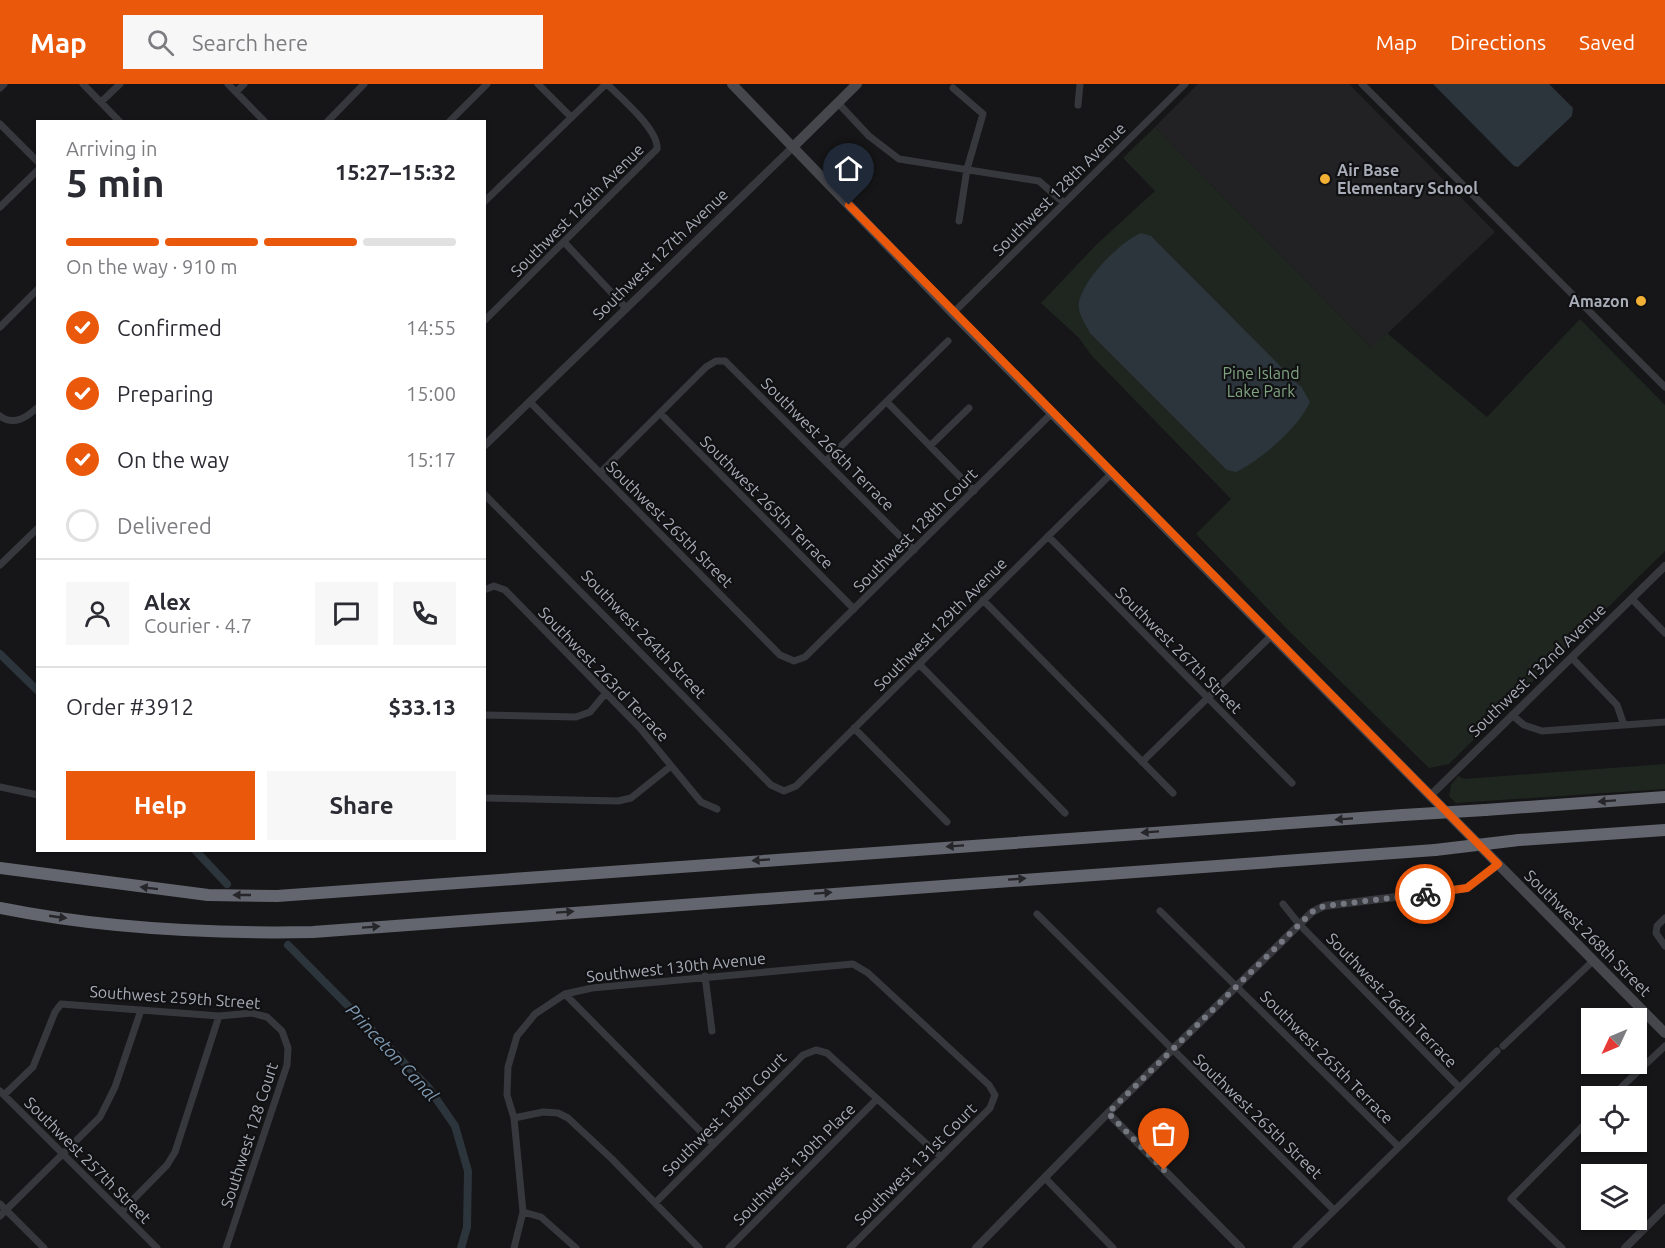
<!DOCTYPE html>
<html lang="en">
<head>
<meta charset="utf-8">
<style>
  :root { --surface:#fff; --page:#f7f7f7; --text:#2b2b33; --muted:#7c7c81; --line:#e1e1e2; --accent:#ea580c }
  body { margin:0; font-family:Ubuntu,sans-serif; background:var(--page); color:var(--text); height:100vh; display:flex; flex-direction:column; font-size:22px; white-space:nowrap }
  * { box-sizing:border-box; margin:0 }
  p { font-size:20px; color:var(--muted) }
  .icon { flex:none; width:33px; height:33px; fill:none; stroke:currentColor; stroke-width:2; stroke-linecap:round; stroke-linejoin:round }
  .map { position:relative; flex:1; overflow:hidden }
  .sheet { position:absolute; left:36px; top:36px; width:450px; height:732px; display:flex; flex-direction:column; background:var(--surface); border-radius:0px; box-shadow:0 2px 4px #0004 }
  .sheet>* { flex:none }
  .needle { width:39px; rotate:226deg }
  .controls { position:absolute; left:1581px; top:924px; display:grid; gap:12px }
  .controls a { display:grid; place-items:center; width:66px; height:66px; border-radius:0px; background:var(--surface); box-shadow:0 2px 4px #0004; font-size:30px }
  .pin { position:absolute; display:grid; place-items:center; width:51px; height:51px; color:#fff; margin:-62px -26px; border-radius:50% 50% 50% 0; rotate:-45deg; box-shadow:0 0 6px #0007 }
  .pin .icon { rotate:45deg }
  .courier { position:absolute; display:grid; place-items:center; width:60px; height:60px; margin:-30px; border:4px solid #ea580c; border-radius:50%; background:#fff; color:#222; box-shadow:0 2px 8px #0007 }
  .overview em { font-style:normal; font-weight:700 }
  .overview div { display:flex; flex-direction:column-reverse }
  .overview { display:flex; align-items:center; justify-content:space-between; height:102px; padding:0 30px }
  h1 { font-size:39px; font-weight:700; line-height:45px }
  .bar { display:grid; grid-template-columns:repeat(4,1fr); gap:9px 6px; align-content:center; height:72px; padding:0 30px }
  .bar i { height:8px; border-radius:4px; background:var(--line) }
  .bar .active { background:var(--accent) }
  .bar p { grid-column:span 4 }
  .line { display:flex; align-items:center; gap:15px; padding:0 30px; border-top:2px solid var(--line) }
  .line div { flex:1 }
  .round { display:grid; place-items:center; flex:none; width:63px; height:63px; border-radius:0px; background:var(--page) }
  ol { padding:0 30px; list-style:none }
  li { display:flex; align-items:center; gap:18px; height:66px }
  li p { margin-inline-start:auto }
  li .icon { padding:6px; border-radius:50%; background:var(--accent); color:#fff; stroke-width:4 }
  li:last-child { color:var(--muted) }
  li i { width:33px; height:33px; border:3px solid var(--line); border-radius:50% }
  .button { display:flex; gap:12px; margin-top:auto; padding:12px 30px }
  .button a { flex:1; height:69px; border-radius:0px; background:var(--accent); color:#fff; font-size:24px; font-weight:700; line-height:69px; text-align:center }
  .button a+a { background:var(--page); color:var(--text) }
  header { display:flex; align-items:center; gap:36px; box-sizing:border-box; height:84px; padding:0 30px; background:var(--accent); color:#fff }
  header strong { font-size:28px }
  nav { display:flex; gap:33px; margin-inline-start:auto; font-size:21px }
  .search { width:420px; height:54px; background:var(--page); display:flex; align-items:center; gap:15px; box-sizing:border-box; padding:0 21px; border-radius:0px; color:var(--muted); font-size:22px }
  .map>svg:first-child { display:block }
  .built { fill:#222225 }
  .green { fill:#1e261f }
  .water { fill:#2c353c }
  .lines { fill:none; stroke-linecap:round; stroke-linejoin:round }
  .canal { stroke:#2c353c; stroke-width:8 }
  .minor { stroke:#37383d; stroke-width:7 }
  .tertiary { stroke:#37383d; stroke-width:8 }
  .secondary { stroke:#45474d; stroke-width:10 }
  .motorway { stroke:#63666e; stroke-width:12 }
  .motorway-bridge { stroke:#63666e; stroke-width:12 }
  .oneway { fill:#26262a }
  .done { stroke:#757880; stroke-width:6; stroke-dasharray:0 10.8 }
  .route { stroke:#ea580c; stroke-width:8 }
  .poi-dot { fill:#f2b134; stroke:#111113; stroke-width:2 }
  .labels { text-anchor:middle; stroke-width:4.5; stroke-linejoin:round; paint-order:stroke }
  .poi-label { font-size:16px; font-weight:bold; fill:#a8adb8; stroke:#111113; text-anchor:start }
  .street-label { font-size:16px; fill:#a8adb8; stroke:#111113 }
  .park-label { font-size:16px; fill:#7fa381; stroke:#111113 }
  .water-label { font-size:18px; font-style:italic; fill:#7f9bb3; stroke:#111113 }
</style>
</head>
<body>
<header>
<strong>Map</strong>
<div class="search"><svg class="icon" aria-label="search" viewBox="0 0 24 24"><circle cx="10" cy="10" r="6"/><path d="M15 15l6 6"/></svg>Search here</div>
<nav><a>Map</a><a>Directions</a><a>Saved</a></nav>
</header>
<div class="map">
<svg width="1665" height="1164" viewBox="0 0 1665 1164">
  <rect width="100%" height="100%" fill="#161618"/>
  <path class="built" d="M 1198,0 L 1349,0 L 1495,148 L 1372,264 L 1155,43 Z"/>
  <path class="green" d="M 1155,43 L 1371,263 L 1387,249 L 1487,333 L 1580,235 L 1665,321 L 1665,467 L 1449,680 L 1429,684 L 1287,545 L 1196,450 L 1231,415 L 1092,272 L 1079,254 L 1041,219 L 1097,160 L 1155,107 L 1123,74 Z
    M 1665,680 L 1665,705 L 1456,719 L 1449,712 L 1451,701 L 1458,692 L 1464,695 Z"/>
  <path class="water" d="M 1433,0 L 1549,0 L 1573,24 L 1572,32 L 1518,83 L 1514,82 Z
    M 1141,149 L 1151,152 L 1302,304 L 1310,318 C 1299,343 1261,376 1236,388 L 1227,386 L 1090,249 C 1085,240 1077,228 1079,218 C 1084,194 1120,158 1141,149 Z"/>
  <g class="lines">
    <path class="canal" d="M 0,570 L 38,607
      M 195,766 L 227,800
      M 288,861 L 428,1003 L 455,1042 L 468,1087 L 467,1143 L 461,1164"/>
    <path class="minor" d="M 83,0 L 120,38
      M 228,0 L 265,38
      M 538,0 L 571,33
      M 1362,0 L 1665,303
      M 0,4 L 4,0
      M 953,4 L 983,30 L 967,85 L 959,137
      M 236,8 L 244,0
      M 101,18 L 120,0
      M 838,19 L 869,52 L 899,75 L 1039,97 L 1064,119
      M 1078,21 L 1080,0
      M 327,38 L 364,0
      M 449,38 L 487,0
      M 0,40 L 38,78
      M 484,118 L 606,0
      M 0,123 L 38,86
      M 564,158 L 626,224
      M 953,229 L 1185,0
      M 484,237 L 657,65 C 659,46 621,14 607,0
      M 0,243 L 38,205
      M 530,318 L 780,571 L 794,577 L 805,573 L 1052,329
      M 887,318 L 974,407
      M 660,329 L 854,525
      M 0,332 C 14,342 26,334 38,323
      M 930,362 L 969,324
      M 826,377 L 948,257
      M 600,389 L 706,283 L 716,277 L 725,277 L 914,466
      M 484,410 L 771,701 L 784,707 L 796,702 L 1112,389
      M 1048,452 L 1292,699
      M 0,481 L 38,444
      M 484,506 L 494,502 L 505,506 L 640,644 L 701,718 L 717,725
      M 1632,515 L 1665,549
      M 983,516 L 1173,709
      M 1572,574 L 1617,621 L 1624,641
      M 919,580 L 1065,729
      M 484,631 L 576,633 L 590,628 L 605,610
      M 1512,631 L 1524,641 L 1542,647 L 1665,638
      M 854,644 L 947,738
      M 1142,678 L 1272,551
      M 0,703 L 38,711
      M 484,714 L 618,717 L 631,714 L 671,682
      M 1283,820 L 1299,840 L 1459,1003
      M 1160,827 L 1398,1062
      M 1037,830 L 1333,1125
      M 1665,834 L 1657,842 L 1656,849 L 1665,862
      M 705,892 L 712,947
      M 565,910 L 713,1060
      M 1503,962 L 1594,876
      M 0,1007 L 157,1164
      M 4,1011 L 33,983 L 55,928 L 61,920 L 219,932 L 252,929 L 267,933 L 282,947 L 288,964 L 287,981 L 226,1164
      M 1612,1012 L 1665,962
      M 514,1034 L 543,1028 L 558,1029 L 568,1034 L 612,1075 L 699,1164
      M 1046,1095 L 1113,1164
      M 655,1119 L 803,971 L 816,966 L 827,969 L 941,1073
      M 0,1120 L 44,1164
      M 121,1128 L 167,1081 L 175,1068 L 219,932
      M 523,1128 L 541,1133 L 576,1164
      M 0,1132 L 100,1033 L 115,1003 L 141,926
      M 514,1164 L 523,1128 L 514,1034 L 507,1011 L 508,983 L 517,952 L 535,930 L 565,910 L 592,904 L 853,880 L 868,889 L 989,1001 L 995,1011 L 990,1024 L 850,1164
      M 729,1164 L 877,1015
      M 1296,1164 L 1497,967
      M 1562,1164 L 1511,1115 L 1592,1033"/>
    <path class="tertiary" d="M 484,362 L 793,63
      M 1431,711 L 1665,482
      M 1108,1029 L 1241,1164
      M 976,1164 L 1108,1029 L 1312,828 L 1324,822 L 1467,804 L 1499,780
      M 1625,1164 L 1665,1124"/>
    <path class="secondary" d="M 732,0 L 953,229 L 1665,949
      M 793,63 L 857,0"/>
    <path class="motorway" d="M 1485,726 L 1665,713
      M 1519,756 L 1665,746
      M 0,784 L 208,811 L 277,812 L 1403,731
      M 0,824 C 103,845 208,850 313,848 L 1435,766"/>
    <path class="motorway-bridge" d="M 1403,731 L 1485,726
      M 1435,766 L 1519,756"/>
  </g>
  <defs><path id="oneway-solid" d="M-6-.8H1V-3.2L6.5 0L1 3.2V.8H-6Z" transform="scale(1.5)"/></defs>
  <g class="oneway">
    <use href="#oneway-solid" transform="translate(1607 717) rotate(176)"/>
    <use href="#oneway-solid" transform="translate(1344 735) rotate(176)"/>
    <use href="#oneway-solid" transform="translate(1150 748) rotate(176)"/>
    <use href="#oneway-solid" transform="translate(955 762) rotate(176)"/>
    <use href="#oneway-solid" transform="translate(761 776) rotate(176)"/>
    <use href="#oneway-solid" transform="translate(1017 795) rotate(-4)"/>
    <use href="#oneway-solid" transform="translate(149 804) rotate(-173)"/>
    <use href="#oneway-solid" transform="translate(823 809) rotate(-4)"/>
    <use href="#oneway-solid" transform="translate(242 811) rotate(-180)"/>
    <use href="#oneway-solid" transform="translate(565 828) rotate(-4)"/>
    <use href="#oneway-solid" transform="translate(58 833) rotate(8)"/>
    <use href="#oneway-solid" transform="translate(371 843) rotate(-4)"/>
  </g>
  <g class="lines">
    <path class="done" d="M 1164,1086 L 1108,1029 L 1312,828 L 1324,822 L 1425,810"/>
    <path class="route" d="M 849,121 L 1498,780 L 1467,804 L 1425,810"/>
  </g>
  <g class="poi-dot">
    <circle cx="1325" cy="95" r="6"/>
    <circle cx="1641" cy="217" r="6"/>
  </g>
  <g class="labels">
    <g class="poi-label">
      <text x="1337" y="92">Air Base<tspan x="1337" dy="18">Elementary School</tspan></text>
      <text x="1629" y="223" text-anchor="end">Amazon</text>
    </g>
    <g class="street-label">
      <text transform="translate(1059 105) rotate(-45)" y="6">Southwest 128th Avenue</text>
      <text transform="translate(577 126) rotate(-45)" y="6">Southwest 126th Avenue</text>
      <text transform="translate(660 170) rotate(-44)" y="6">Southwest 127th Avenue</text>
      <text transform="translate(828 360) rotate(45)" y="6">Southwest 266th Terrace</text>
      <text transform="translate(767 418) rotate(45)" y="6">Southwest 265th Terrace</text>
      <text transform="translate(670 440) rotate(45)" y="6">Southwest 265th Street</text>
      <text transform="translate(915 446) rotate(-45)" y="6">Southwest 128th Court</text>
      <text transform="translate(940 540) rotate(-45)" y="6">Southwest 129th Avenue</text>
      <text transform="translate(644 550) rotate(46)" y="6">Southwest 264th Street</text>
      <text transform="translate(1179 566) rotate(45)" y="6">Southwest 267th Street</text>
      <text transform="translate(1537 586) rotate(-44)" y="6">Southwest 132nd Avenue</text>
      <text transform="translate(604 590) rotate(46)" y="6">Southwest 263rd Terrace</text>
      <text transform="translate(1588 849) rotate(45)" y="6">Southwest 268th Street</text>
      <text transform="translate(676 883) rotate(-6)" y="6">Southwest 130th Avenue</text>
      <text transform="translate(175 913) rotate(4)" y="6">Southwest 259th Street</text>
      <text transform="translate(1392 916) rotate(46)" y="6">Southwest 266th Terrace</text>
      <text transform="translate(1327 973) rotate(45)" y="6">Southwest 265th Terrace</text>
      <text transform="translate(724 1030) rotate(-45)" y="6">Southwest 130th Court</text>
      <text transform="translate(1258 1032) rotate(44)" y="6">Southwest 265th Street</text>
      <text transform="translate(249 1051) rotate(-72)" y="6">Southwest 128 Court</text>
      <text transform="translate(88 1076) rotate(45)" y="6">Southwest 257th Street</text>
      <text transform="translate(794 1080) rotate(-45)" y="6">Southwest 130th Place</text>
      <text transform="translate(915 1080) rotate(-45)" y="6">Southwest 131st Court</text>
    </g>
    <g class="park-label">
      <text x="1261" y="295">Pine Island<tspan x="1261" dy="18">Lake Park</tspan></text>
    </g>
    <g class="water-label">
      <text transform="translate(392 969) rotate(47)" y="6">Princeton Canal</text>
    </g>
  </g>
</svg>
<div class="controls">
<a><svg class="needle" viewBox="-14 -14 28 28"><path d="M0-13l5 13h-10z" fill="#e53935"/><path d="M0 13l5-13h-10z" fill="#7c7c81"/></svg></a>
<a><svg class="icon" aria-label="locate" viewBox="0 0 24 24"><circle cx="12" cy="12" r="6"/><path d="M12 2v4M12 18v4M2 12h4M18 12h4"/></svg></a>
<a><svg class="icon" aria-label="layers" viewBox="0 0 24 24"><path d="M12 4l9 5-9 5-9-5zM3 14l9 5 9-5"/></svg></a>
</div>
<div class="pin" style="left:1164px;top:1086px;background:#ea580c"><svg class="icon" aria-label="bag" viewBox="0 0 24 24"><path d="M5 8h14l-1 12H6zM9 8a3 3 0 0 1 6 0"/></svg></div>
<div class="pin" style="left:849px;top:121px;background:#1f2937"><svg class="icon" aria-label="home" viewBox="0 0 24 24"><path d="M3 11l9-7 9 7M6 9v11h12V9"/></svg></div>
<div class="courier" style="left:1425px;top:810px"><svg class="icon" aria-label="bike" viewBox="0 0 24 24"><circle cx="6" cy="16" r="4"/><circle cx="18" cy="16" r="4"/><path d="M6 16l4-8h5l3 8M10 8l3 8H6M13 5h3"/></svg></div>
<section class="sheet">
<div class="overview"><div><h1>5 min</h1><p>Arriving in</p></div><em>15:27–15:32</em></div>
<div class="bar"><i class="active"></i><i class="active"></i><i class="active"></i><i></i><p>On the way · 910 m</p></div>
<ol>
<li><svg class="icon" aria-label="check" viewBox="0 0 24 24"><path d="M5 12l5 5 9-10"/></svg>Confirmed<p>14:55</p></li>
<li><svg class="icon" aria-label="check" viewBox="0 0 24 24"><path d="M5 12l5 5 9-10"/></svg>Preparing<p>15:00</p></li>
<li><svg class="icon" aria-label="check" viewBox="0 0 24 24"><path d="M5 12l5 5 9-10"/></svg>On the way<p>15:17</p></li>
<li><i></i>Delivered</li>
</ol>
<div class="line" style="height:108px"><a class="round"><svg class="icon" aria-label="person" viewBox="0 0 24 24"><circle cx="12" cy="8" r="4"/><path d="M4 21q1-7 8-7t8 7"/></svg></a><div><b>Alex</b><p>Courier · 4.7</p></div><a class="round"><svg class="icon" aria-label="chat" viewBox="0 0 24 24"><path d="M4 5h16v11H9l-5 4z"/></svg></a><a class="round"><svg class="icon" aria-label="phone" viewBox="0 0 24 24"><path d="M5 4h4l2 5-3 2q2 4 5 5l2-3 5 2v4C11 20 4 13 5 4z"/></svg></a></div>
<div class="line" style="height:78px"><div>Order #3912</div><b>$33.13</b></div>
<div class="button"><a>Help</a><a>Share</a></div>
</section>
</div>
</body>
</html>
